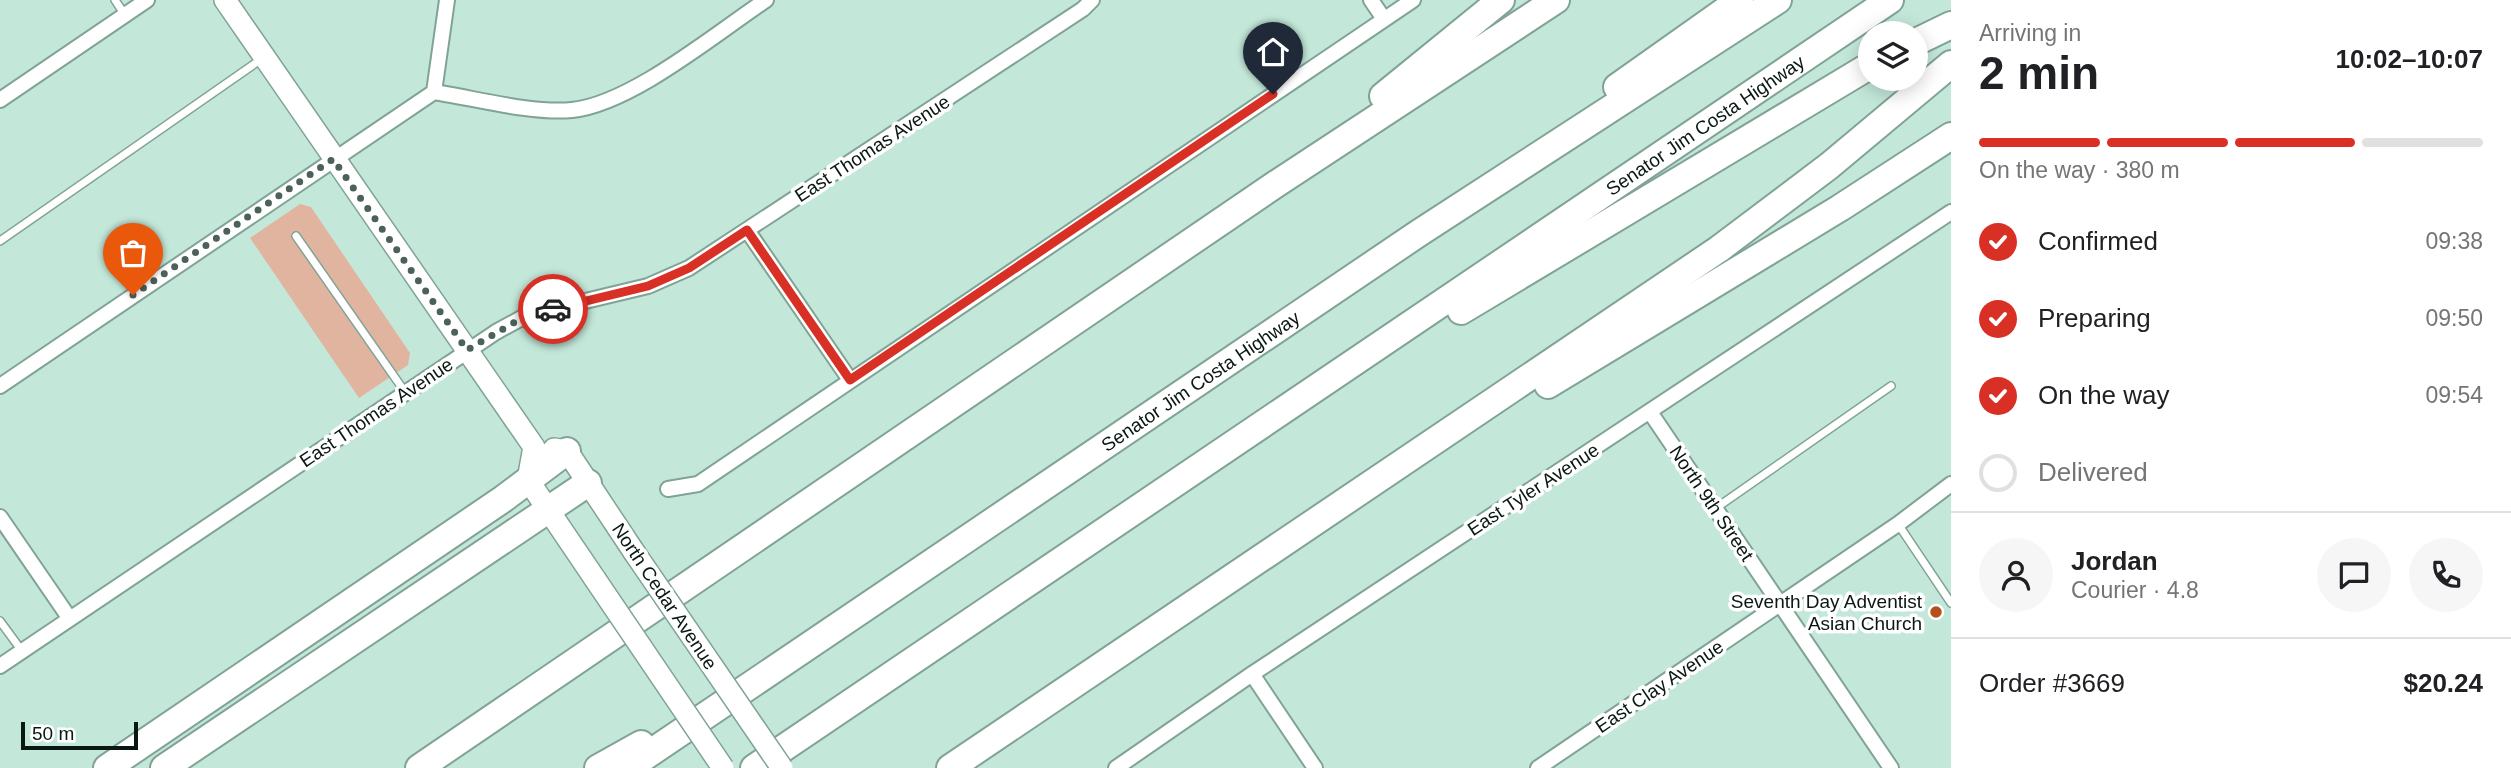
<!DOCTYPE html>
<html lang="en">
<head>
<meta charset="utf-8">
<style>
  :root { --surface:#fff; --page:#f6f6f6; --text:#202124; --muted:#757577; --line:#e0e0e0; --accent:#d93025 }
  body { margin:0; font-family:Helvetica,sans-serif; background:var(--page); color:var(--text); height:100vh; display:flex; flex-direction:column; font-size:26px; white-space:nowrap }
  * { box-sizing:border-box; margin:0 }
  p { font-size:23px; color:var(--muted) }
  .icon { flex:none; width:38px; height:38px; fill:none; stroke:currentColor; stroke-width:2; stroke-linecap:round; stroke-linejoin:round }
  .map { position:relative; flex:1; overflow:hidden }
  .drawer { display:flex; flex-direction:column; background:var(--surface); width:560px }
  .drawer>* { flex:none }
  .fabs { position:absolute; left:1858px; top:21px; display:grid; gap:14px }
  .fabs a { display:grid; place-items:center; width:70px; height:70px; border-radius:50%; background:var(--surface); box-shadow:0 4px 18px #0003; font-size:35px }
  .scale { position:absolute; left:21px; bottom:18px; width:117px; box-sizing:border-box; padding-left:7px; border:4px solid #0a1813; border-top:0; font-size:19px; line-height:24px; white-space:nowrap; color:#0a1813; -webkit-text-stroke:5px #fff; paint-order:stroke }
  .pin { position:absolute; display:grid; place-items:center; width:60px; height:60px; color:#fff; margin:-72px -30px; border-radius:50% 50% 50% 0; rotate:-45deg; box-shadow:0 0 7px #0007 }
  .pin .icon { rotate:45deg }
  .courier { position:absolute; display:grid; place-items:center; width:70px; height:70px; margin:-35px; border:5px solid #d93025; border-radius:50%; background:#fff; color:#222; box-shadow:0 2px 9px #0007 }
  .summary em { font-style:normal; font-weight:700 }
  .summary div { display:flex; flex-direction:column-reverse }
  .summary { display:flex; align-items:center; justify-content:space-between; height:119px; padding:0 28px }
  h1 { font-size:46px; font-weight:700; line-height:52px }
  .bar { display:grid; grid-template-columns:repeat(4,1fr); gap:10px 7px; align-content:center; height:84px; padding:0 28px }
  .bar i { height:9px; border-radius:5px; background:var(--line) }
  .bar .current { background:var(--accent) }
  .bar p { grid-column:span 4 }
  .line { display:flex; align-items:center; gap:18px; padding:0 28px; border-top:2px solid var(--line) }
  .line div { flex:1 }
  .round { display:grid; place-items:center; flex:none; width:74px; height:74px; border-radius:37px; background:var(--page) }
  ol { padding:0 28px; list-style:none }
  li { display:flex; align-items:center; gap:21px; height:77px }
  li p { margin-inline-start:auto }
  li .icon { padding:7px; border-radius:50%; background:var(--accent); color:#fff; stroke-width:4 }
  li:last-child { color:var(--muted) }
  li i { width:38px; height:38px; border:4px solid var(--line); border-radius:50% }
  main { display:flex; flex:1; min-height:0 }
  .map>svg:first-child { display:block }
  .green { fill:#e1b4a0 }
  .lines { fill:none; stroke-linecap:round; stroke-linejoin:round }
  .service-casing { stroke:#80a395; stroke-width:10 }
  .minor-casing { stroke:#80a395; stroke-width:18 }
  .secondary-casing { stroke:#80a395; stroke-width:24 }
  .motorway-casing { stroke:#80a395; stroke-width:30 }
  .service { stroke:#fff; stroke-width:7 }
  .minor { stroke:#fff; stroke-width:14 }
  .secondary { stroke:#fff; stroke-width:21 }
  .motorway { stroke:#fff; stroke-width:26 }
  .secondary-bridge-casing { stroke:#80a395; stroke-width:24; stroke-linecap:butt }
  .secondary-bridge { stroke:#fff; stroke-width:21 }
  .done { stroke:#4b6159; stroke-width:7; stroke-dasharray:0 12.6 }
  .route { stroke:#d93025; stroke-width:9 }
  .poi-dot { fill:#b4511a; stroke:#fff; stroke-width:2.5 }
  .labels { text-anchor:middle; stroke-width:7; stroke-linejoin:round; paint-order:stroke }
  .street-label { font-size:19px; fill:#0a1813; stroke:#fff }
  .poi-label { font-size:19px; fill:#0a1813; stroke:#fff; text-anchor:end }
</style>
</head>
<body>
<main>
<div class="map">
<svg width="1951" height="768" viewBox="0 0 1951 768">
  <rect width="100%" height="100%" fill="#c3e8da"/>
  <path class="green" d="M 300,204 L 311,207 L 410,353 L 408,365 L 359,398 L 250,238 Z"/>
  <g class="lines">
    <g class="service-casing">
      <path id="service" d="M 115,0 L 125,15
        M 296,236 L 405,392
        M 0,241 L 263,58
        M 1716,508 L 1891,386
        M 1898,524 L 1951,603
        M 0,621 L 22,651"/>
    </g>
    <g class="minor-casing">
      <path id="minor" d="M 1371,0 L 1384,19
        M 434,92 L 447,0
        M 0,100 L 147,0
        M 747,230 L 850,380
        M 0,386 L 434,92 C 473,98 533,114 572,110 C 631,104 715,34 766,0
        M 1650,412 L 1891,768
        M 668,489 L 698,484 L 1413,0
        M 0,517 L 70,619
        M 0,666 L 496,332 L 527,315 L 648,286 L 689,268 L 1083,9 L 1092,0
        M 1252,674 L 1315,768
        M 1116,768 L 1252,674 L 1951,212
        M 1538,768 L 1898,524 L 1951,484"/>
    </g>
    <g class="secondary-casing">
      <path id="secondary" d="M 225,0 L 534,447 L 528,480 L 595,579
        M 554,449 L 567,451 L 634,552"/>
    </g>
    <g class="motorway-casing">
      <g id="motorway">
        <path d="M 1916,42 L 1951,25"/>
        <path d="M 1617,87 L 1740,0"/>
        <path d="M 1383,96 L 1501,0"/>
        <path d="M 1461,311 L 1871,65"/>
        <path d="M 1548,385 L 1840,208 L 1951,136"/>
        <path d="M 107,768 L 503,499 L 567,451"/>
        <path d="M 164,768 L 588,483"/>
        <path d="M 419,768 L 1276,184 L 1556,0"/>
        <path d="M 598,768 L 641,744"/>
        <path id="s1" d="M 628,768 L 1419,233 L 1778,0"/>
        <path id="s2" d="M 754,768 L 1890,0"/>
        <path d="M 950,768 L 1719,249 L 1829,166 L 1951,64"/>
      </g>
    </g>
    <use href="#service" class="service"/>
    <use href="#minor" class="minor"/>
    <use href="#secondary" class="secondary"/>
    <use href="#motorway" class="motorway"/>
    <g class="secondary-bridge-casing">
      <path id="secondary-bridge" d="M 634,552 L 782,768
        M 595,579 L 723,768"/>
    </g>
    <use href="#secondary-bridge" class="secondary-bridge"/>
  </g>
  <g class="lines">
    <path class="done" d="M 133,295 L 333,159 L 467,350 L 527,315 L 553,309"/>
    <path class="route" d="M 553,309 L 648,286 L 689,268 L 747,230 L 850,380 L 1273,94"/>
  </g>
  <circle class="poi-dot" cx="1936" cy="612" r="7"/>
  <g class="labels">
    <g class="street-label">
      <text dy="7" stroke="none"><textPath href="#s2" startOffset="1148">Senator Jim Costa Highway</textPath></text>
      <text transform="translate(872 148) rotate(-33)" y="7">East Thomas Avenue</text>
      <text dy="7" stroke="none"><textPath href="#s1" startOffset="691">Senator Jim Costa Highway</textPath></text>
      <text transform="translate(376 412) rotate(-34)" y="7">East Thomas Avenue</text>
      <text transform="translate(1533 489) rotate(-33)" y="7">East Tyler Avenue</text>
      <text transform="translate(1712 503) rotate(56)" y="7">North 9th Street</text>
      <text transform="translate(665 596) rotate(56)" y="7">North Cedar Avenue</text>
      <text transform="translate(1659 686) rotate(-34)" y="7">East Clay Avenue</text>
    </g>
    <g class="poi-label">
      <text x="1922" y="608">Seventh Day Adventist<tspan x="1922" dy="22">Asian Church</tspan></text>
    </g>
  </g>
</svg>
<div class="fabs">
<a><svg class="icon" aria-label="layers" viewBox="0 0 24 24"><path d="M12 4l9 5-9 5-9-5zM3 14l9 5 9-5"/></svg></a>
</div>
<div class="scale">50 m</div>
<div class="pin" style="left:133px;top:295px;background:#ea580c"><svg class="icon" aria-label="bag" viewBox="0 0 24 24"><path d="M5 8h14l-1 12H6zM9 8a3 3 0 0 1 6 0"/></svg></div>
<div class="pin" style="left:1273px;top:94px;background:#1f2937"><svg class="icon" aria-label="home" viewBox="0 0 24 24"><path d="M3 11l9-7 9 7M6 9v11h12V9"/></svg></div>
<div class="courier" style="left:553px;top:309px"><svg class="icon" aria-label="car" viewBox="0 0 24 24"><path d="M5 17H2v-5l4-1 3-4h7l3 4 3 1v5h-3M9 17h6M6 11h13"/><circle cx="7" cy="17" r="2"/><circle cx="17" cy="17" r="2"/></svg></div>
</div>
<section class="drawer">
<div class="summary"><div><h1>2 min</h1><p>Arriving in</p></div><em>10:02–10:07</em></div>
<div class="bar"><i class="current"></i><i class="current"></i><i class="current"></i><i></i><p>On the way · 380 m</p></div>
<ol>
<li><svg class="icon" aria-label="check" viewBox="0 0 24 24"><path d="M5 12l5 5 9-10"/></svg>Confirmed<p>09:38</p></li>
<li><svg class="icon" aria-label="check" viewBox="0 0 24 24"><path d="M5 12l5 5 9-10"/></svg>Preparing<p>09:50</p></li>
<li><svg class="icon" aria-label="check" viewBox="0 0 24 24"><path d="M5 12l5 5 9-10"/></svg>On the way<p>09:54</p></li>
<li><i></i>Delivered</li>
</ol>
<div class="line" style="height:126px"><a class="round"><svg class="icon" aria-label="person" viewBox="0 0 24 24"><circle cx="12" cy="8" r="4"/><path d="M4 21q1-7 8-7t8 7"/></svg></a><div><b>Jordan</b><p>Courier · 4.8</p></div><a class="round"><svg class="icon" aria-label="chat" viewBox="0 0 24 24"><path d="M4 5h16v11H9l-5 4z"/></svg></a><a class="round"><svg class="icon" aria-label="phone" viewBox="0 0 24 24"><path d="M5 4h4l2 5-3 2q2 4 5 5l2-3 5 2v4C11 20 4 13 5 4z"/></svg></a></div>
<div class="line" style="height:91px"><div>Order #3669</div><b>$20.24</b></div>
</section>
</main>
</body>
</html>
